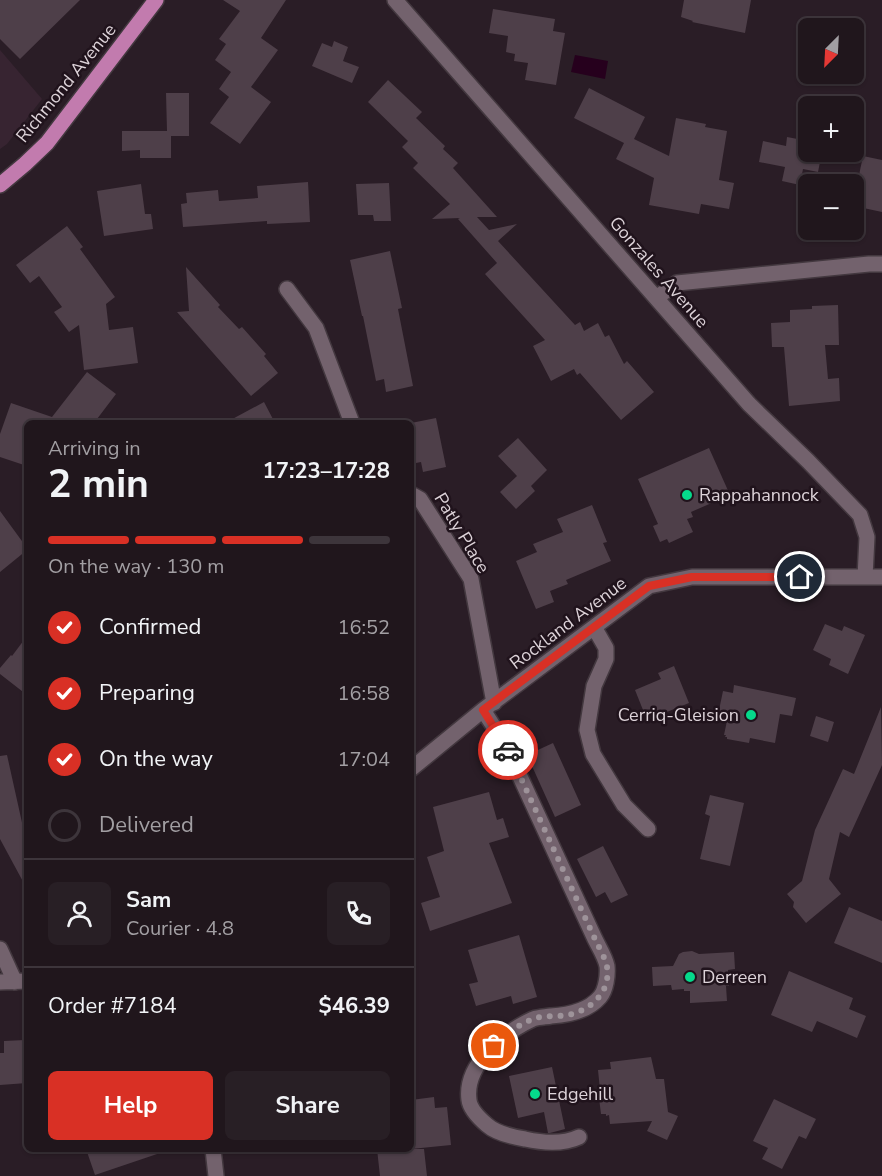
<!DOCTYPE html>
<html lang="en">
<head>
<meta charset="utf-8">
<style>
  :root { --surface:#20161c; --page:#281f25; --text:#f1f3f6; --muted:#a29fa3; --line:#3d353b; --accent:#d93025 }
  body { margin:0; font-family:"Nunito Sans",sans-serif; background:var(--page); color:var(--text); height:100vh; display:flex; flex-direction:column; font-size:22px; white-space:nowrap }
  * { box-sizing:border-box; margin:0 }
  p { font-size:20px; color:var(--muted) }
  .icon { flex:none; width:33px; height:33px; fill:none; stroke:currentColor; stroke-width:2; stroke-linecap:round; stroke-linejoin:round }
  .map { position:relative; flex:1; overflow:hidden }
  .details { position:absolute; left:24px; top:420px; width:390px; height:732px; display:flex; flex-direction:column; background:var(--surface); border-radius:9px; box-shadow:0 2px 4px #0004,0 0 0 2px var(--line) }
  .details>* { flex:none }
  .needle { width:39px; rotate:204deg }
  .tools { position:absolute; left:798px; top:18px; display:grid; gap:12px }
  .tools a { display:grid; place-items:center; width:66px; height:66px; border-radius:9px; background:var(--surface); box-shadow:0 2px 4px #0004,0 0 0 2px var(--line); font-size:30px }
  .pin { position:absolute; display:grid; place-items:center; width:51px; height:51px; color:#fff; margin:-26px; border:3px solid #fff; border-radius:50%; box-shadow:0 2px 6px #0007 }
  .courier { position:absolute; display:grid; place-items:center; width:60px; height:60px; margin:-30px; border:4px solid #d93025; border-radius:50%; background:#fff; color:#222; box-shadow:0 2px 8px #0007 }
  .headline em { font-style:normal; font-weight:700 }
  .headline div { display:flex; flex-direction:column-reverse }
  .headline { display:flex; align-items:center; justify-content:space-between; height:102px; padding:0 24px }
  h1 { font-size:39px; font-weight:700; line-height:45px }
  .bar { display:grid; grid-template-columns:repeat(4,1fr); gap:9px 6px; align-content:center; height:72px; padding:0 24px }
  .bar i { height:8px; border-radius:4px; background:var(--line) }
  .bar .on { background:var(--accent) }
  .bar p { grid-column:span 4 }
  .line { display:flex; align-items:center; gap:15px; padding:0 24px; border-top:2px solid var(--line) }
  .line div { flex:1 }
  .round { display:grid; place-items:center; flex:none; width:63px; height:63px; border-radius:9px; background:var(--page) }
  ol { padding:0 24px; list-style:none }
  li { display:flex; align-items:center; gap:18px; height:66px }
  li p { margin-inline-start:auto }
  li .icon { padding:6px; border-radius:50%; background:var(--accent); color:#fff; stroke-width:4 }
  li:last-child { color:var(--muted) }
  li i { width:33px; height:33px; border:3px solid var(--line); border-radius:50% }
  .button { display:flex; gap:12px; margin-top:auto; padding:12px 24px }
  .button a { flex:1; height:69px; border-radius:9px; background:var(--accent); color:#fff; font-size:24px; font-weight:700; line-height:69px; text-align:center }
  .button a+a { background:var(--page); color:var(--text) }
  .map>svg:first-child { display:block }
  .built { fill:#372431 }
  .water { fill:#26001d }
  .building { fill:#4e3f49 }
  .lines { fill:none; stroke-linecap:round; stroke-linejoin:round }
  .minor-casing { stroke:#43383f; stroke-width:18 }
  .major-casing { stroke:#43383f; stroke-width:18 }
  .minor { stroke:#73626d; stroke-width:15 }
  .major { stroke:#c27bae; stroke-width:15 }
  .done { stroke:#9e939a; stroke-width:6; stroke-dasharray:0 10.8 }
  .route { stroke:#d93025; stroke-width:8 }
  .poi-dot { fill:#05d98b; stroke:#20131c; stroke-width:2 }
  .labels { text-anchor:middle; stroke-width:5; stroke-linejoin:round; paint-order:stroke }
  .street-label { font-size:18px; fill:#ddd3d9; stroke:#20131c }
  .poi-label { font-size:18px; fill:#ddd3d9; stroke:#20131c; text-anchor:start }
</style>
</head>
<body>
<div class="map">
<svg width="882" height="1176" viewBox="0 0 882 1176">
  <rect width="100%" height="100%" fill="#2a1d26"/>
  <path class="built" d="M 0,50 L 42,99 L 7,144 L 0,149 Z"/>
  <path class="water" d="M 575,55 L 608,61 L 605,79 L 571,72 Z"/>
  <path class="building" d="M 0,0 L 80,0 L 20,59 L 0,39 Z
    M 223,0 L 286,0 L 261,38 L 278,50 L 251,87 L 271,102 L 240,144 L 210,123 L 229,97 L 219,89 L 231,72 L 215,60 L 226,44 L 219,39 L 240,11 Z
    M 684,0 L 751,0 L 745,33 L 692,22 L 693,21 L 681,17 Z
    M 493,9 L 555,19 L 553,31 L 565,33 L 556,85 L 525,80 L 528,63 L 514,61 L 515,54 L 506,52 L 508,36 L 489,33 Z
    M 334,41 L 348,47 L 343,61 L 359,67 L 352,83 L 312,66 L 322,43 L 332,47 Z
    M 388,80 L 422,112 L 416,118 L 445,146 L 443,149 L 458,163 L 453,168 L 497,217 L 477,217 L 489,230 L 517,224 L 498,241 L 575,325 L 580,322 L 584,331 L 598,323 L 605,337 L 609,335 L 624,364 L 627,361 L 654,392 L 621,420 L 580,373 L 577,375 L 574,369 L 551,381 L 533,346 L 545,340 L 485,274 L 497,263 L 458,219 L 460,218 L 432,219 L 450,204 L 413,168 L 418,163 L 402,147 L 408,141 L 368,102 Z
    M 589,88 L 645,117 L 634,139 L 669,156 L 676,118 L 706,124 L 705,127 L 727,131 L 719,180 L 734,183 L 729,209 L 701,204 L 699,214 L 649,205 L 654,178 L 616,159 L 624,143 L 574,118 Z
    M 166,93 L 189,93 L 189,136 L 171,136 L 171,158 L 140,158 L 140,150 L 122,151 L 122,131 L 167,131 Z
    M 787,137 L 808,141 L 808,152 L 822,152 L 818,172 L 803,169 L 800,185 L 782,181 L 785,167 L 759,162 L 763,141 L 786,146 Z
    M 863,156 L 882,160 L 882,212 L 854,206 L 854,179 L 858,180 Z
    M 308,182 L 310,222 L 267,224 L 267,221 L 183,227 L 181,204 L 187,203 L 186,193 L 218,190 L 219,201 L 258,198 L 257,186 Z
    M 389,183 L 391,221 L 374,221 L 373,215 L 358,215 L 356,184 Z
    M 141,184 L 145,214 L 151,214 L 153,229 L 104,236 L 97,191 Z
    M 67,226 L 83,247 L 80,249 L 115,297 L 106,304 L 109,330 L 133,327 L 138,363 L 84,370 L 79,325 L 69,332 L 54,312 L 62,307 L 39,276 L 30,283 L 16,265 Z
    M 390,251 L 402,308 L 398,309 L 413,386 L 386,392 L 384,379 L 376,381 L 363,316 L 362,316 L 350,260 Z
    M 186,267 L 220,305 L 218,307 L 239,329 L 242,327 L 266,354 L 264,356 L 278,373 L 251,396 L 177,312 L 189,311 Z
    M 838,305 L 839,345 L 825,345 L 828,379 L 839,378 L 840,401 L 789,406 L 784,347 L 772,347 L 771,323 L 790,322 L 790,310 L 812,309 L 812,306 Z
    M 87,372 L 116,394 L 94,423 L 27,423 L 27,466 L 0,457 L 0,434 L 11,403 L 52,417 Z
    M 264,402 L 275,423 L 225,423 Z
    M 436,418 L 446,467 L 423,472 L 421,462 L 411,464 L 411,423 Z
    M 518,438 L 547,470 L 531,486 L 535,491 L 516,509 L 500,492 L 517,476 L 498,456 Z
    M 709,448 L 730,495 L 691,512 L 693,517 L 687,519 L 693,532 L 669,543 L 667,539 L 660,542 L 653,526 L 658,524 L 638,479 Z
    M 592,505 L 607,542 L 603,543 L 611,561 L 566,580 L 568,584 L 550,591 L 554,602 L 536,609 L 516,561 L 537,552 L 533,544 L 563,532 L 557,519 Z
    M 0,511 L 27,548 L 27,550 L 0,572 Z
    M 825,624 L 842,631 L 844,626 L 865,635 L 848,674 L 829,665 L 831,659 L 813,650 Z
    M 27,636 L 27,695 L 0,674 L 0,668 L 11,655 L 12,656 Z
    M 674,666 L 689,703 L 647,720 L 635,690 L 661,679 L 658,673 Z
    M 734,685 L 796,698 L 792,716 L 780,714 L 775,743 L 750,738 L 749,743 L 727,739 L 727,737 L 725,737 L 726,735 L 724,735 L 728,716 L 718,715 L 723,691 L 733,693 Z
    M 881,707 L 882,765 L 849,837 L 840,832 L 829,879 L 841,894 L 806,923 L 793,907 L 794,902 L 787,894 L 802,881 L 815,830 L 843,769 L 854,774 Z
    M 816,716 L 834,722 L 828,742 L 810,736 Z
    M 553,743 L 581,805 L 555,817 L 527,755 Z
    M 7,755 L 23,827 L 27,825 L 27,889 L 0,839 L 0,756 Z
    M 489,792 L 497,820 L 503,818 L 509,837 L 489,843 L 512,903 L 430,931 L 421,903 L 440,897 L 427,857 L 444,851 L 433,807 Z
    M 710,795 L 744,803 L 730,866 L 700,859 L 710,816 L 705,814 Z
    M 603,846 L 628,895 L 611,903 L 605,892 L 596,897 L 577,859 Z
    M 849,907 L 882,921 L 882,963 L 834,943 Z
    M 519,935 L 537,997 L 513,1004 L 511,996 L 476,1006 L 469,984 L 478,982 L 468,950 Z
    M 692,951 L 699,954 L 734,952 L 735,969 L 728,970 L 729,986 L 726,986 L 727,1001 L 690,1003 L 690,991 L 684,991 L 684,989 L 672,990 L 671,985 L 653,986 L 652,967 L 673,966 L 679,954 L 683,952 Z
    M 789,971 L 853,998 L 849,1009 L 866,1016 L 857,1038 L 817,1021 L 812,1032 L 771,1015 Z
    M 25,1040 L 27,1083 L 0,1085 L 0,1053 L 4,1053 L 4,1041 Z
    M 651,1057 L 656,1079 L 664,1079 L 668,1112 L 678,1116 L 667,1140 L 647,1131 L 652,1121 L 610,1124 L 609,1115 L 606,1116 L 606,1114 L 601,1114 L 598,1090 L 600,1090 L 598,1070 L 611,1069 L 610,1062 Z
    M 552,1067 L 565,1129 L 550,1133 L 548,1133 L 544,1112 L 518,1118 L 509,1076 Z
    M 434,1097 L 435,1108 L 447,1107 L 451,1145 L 411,1149 L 424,1149 L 427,1176 L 380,1176 L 377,1149 L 411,1149 L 411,1100 Z
    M 774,1099 L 816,1119 L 806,1139 L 799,1136 L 782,1169 L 762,1159 L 768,1148 L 753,1141 Z
    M 86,1149 L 163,1149 L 163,1152 L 95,1175 Z"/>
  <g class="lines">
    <g class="minor-casing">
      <path id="minor" d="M 395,0 L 749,404 L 808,461 L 860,515 L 867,537 L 865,577
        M 287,289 L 316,328 L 352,423
        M 656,298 L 677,283 L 869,264 L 882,264
        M 411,494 L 420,499 L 471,579 L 494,703
        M 594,627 L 606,648 L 606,659 L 594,686 L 587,730 L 593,754 L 624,805 L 648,829
        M 483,710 L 505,744 L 594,937 C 598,946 605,956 607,966 C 608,975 606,990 600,997 C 588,1011 569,1015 551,1016 C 545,1017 539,1017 533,1019 C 505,1032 464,1064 469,1100 C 470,1109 480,1119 487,1125 C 496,1133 513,1137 525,1139 C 543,1143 562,1145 579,1137
        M 411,769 L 483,710 L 649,586 L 692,577 L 882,577
        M 0,949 L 15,982
        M 0,982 L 27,981
        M 213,1149 L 216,1176"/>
    </g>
    <g class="major-casing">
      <path id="major" d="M 0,185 L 25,164 L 47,143 L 156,0"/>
    </g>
    <use href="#minor" class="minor"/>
    <use href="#major" class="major"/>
  </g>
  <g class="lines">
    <path class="done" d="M 494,1046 C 505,1035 520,1023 536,1018 C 546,1015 558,1017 568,1015 C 591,1010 611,992 607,967 C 605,957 598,946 594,937 L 508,750"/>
    <path class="route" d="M 508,750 L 483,710 L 649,586 L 692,577 L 800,577"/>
  </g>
  <g class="poi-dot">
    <circle cx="687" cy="495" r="6"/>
    <circle cx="751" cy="715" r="6"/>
    <circle cx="690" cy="977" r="6"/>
    <circle cx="535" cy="1094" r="6"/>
  </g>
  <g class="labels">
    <g class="street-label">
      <text transform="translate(66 83) rotate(-51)" y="6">Richmond Avenue</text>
      <text transform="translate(659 272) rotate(49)" y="6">Gonzales Avenue</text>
      <text transform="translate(462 533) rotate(59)" y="6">Patly Place</text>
      <text transform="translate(568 623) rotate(-37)" y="6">Rockland Avenue</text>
    </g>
    <g class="poi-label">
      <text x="699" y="501">Rappahannock</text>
      <text x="739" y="721" text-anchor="end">Cerriq-Gleision</text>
      <text x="702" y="983">Derreen</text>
      <text x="547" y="1100">Edgehill</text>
    </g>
  </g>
</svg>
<div class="tools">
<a><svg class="needle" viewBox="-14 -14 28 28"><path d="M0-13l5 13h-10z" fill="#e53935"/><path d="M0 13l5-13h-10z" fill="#a29fa3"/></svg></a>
<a>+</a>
<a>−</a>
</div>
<div class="pin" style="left:494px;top:1046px;background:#ea580c"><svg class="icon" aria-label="bag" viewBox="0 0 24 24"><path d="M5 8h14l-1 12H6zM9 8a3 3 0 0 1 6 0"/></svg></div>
<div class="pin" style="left:800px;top:577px;background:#1f2937"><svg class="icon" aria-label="home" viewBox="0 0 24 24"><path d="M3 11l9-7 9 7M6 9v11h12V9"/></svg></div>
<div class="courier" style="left:508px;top:750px"><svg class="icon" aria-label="car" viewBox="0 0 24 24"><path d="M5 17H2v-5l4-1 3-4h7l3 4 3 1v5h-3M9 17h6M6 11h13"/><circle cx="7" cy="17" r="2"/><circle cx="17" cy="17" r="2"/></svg></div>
<section class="details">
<div class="headline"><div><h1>2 min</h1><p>Arriving in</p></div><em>17:23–17:28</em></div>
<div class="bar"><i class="on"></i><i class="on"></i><i class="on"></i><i></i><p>On the way · 130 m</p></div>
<ol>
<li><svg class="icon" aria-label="check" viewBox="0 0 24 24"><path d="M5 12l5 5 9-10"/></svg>Confirmed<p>16:52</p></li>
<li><svg class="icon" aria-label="check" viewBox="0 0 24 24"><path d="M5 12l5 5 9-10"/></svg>Preparing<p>16:58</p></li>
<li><svg class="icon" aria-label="check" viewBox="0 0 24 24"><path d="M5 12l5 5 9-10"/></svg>On the way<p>17:04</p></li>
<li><i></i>Delivered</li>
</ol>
<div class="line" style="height:108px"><a class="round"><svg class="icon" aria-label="person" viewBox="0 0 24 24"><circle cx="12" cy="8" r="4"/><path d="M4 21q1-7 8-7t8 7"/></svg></a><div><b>Sam</b><p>Courier · 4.8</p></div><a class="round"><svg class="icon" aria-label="phone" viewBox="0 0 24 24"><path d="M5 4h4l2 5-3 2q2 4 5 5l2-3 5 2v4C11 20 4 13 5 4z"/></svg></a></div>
<div class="line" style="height:78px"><div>Order #7184</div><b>$46.39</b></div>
<div class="button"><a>Help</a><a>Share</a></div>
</section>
</div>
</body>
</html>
